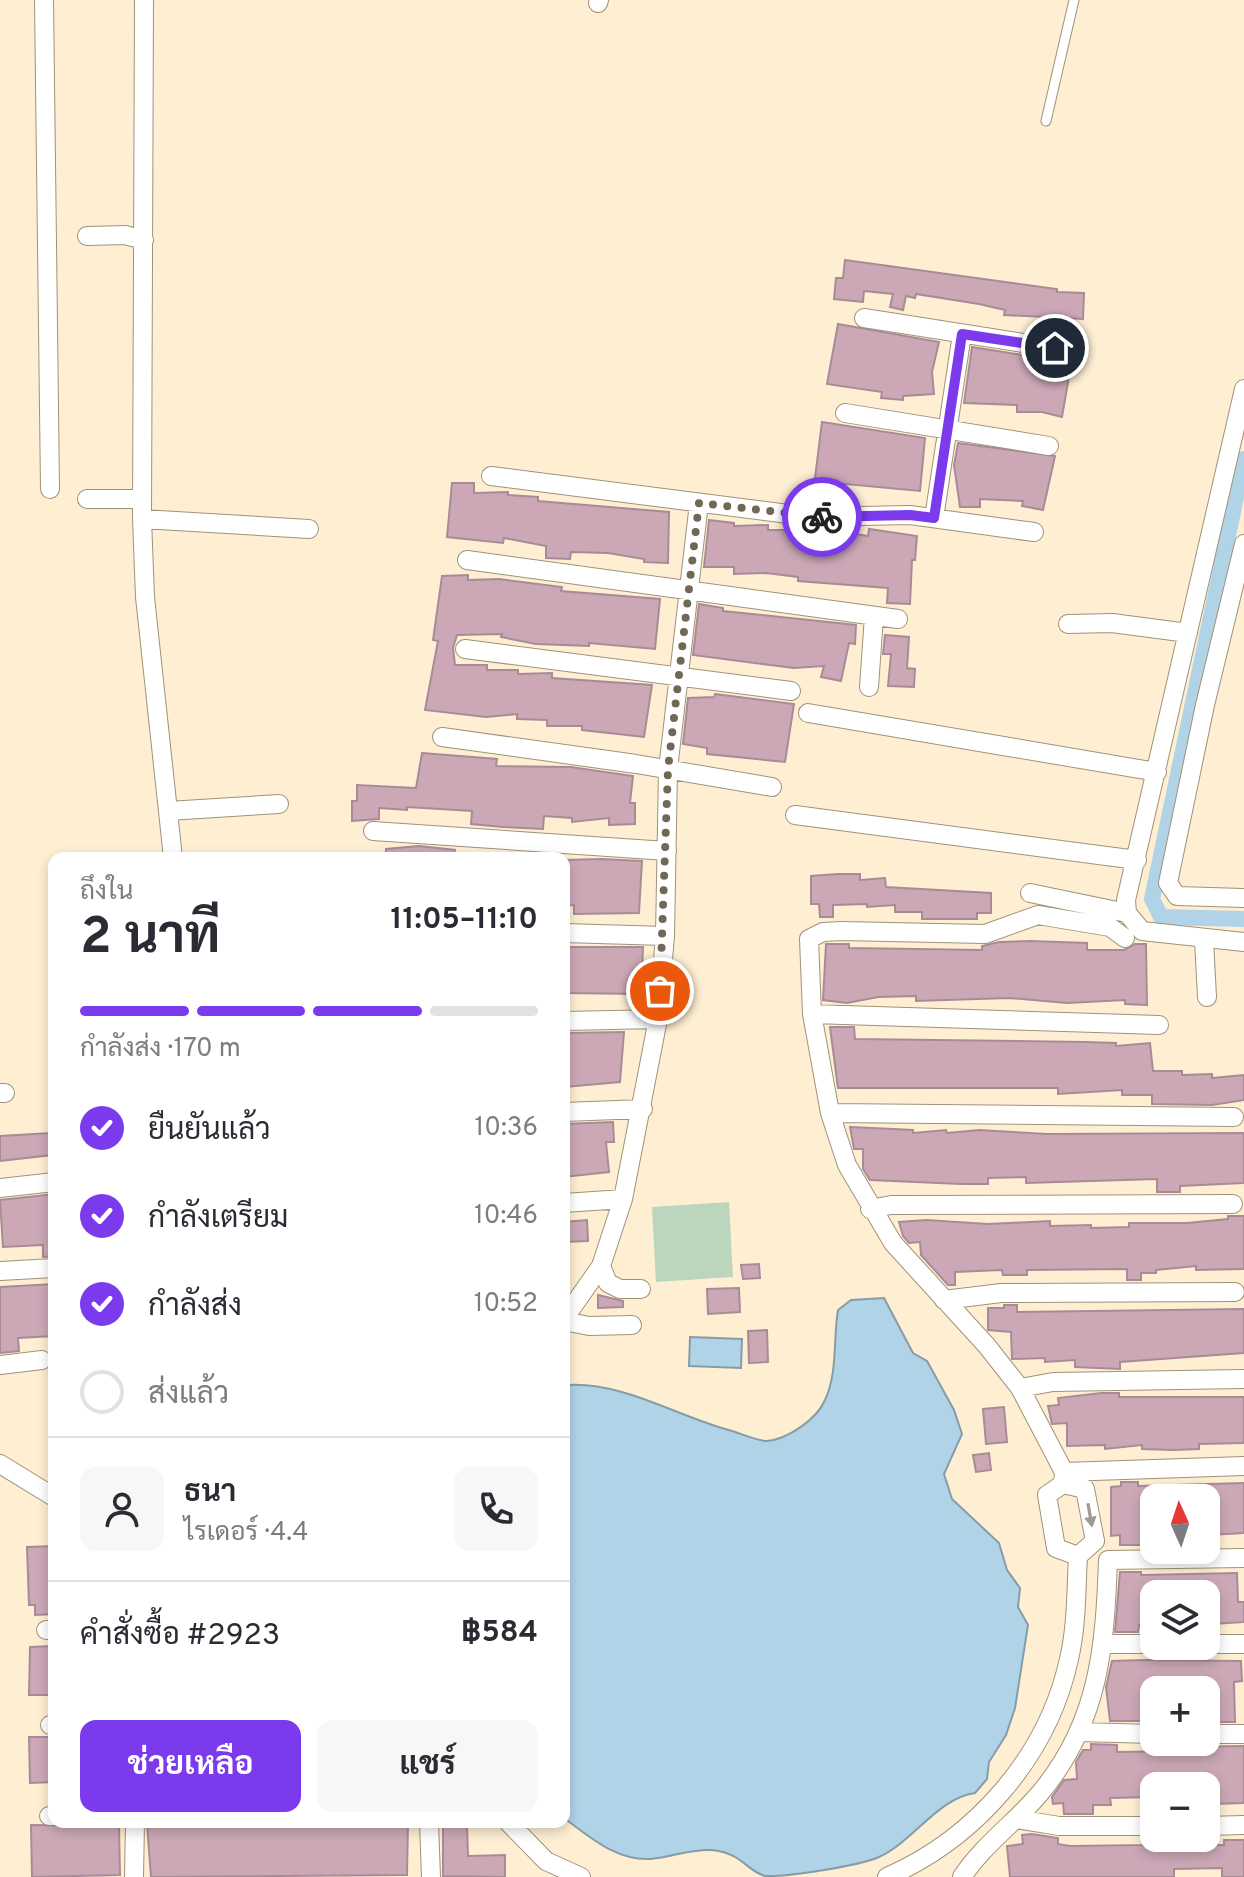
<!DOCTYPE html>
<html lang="th">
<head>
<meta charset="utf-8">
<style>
  :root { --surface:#fff; --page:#f7f7f7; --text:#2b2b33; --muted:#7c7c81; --line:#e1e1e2; --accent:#7c3aed }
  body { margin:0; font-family:Overpass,Sarabun,sans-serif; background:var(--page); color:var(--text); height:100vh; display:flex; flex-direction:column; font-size:30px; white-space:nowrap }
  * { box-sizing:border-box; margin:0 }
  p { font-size:26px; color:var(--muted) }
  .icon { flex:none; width:44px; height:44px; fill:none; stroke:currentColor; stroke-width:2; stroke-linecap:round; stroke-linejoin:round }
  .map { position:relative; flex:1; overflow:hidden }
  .side { position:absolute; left:48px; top:852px; width:522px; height:976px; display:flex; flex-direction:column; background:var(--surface); border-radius:16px; box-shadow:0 4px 12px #0003 }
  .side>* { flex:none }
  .needle { width:52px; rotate:357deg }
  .tools { position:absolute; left:1140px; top:1484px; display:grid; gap:16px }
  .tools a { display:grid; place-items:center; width:80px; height:80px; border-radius:16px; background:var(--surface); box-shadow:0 4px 12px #0003; font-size:40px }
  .pin { position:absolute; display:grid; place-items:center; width:68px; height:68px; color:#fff; margin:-34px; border:4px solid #fff; border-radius:50%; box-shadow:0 2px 8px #0007 }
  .courier { position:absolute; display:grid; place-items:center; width:80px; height:80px; margin:-40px; border:6px solid #7c3aed; border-radius:50%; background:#fff; color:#222; box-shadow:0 2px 10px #0007 }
  .summary em { font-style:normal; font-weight:700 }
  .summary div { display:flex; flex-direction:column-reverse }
  .summary { display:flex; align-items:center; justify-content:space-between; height:136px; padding:0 32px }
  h1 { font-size:52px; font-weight:700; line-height:60px }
  .bar { display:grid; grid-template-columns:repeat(4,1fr); gap:12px 8px; align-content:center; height:96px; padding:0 32px }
  .bar i { height:10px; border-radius:6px; background:var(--line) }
  .bar .active { background:var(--accent) }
  .bar p { grid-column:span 4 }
  .line { display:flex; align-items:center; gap:20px; padding:0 32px; border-top:2px solid var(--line) }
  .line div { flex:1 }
  .round { display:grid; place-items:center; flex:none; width:84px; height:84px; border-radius:16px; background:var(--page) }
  ol { padding:0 32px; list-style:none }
  li { display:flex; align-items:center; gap:24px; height:88px }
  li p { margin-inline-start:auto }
  li .icon { padding:8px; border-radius:50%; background:var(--accent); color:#fff; stroke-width:4 }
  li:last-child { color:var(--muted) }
  li i { width:44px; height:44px; border:4px solid var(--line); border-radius:50% }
  .primary-button { display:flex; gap:16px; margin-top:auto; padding:16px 32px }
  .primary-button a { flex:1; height:92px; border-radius:16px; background:var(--accent); color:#fff; font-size:32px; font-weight:700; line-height:92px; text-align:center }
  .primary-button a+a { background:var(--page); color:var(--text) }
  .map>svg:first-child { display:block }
  .pitch { fill:#bcd5bd }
  .water { fill:#b0d3e7; stroke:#869da8; stroke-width:2 }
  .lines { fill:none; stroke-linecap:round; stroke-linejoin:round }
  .canal { stroke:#b0d3e7; stroke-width:16 }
  .building { fill:#cca8b7; stroke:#a88b97; stroke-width:2 }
  .lane-casing { stroke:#a09278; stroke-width:11 }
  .street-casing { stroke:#a09278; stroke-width:20 }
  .lane { stroke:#fff; stroke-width:9 }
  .street { stroke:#fff; stroke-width:18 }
  .oneway { fill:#9c9a95 }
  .done { stroke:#706757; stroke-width:8; stroke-dasharray:0 14.4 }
  .route { stroke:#7c3aed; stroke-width:10 }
</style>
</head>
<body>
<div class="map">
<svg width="1244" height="1877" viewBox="0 0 1244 1877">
  <rect width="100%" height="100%" fill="#feefd3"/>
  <path class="pitch" d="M 729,1202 L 733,1277 L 656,1282 L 652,1207 Z"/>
  <path class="water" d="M 884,1298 L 913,1353 L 927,1361 L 954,1410 L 962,1434 L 944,1474 L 952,1499 L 999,1543 L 1007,1570 L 1020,1588 L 1018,1607 L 1028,1625 L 1015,1708 L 1006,1735 L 989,1762 L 987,1779 L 975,1793 C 938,1798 914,1841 879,1857 C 858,1866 788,1877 765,1876 C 745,1870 743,1853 711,1850 C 690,1849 672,1857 651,1859 C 616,1861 590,1837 564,1818 L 564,1391 L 568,1385 C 624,1382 678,1417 732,1431 C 742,1434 757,1441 767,1441 C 788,1439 817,1419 825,1400 C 838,1372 833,1339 838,1310 L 851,1300 Z
    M 690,1337 L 742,1339 L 741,1368 L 689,1366 Z"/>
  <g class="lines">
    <path class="canal" d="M 1244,459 L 1152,899 L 1161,917 L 1244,919"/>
  </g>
  <path class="building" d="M 845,260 L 1057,289 L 1057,292 L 1084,293 L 1083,319 L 1004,315 L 1005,310 L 979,304 L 916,294 L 915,298 L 906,296 L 903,310 L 890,307 L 893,294 L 864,291 L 863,302 L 834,299 L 836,278 L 843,278 Z
    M 838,324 L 939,342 L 932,372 L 934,394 L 903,396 L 903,400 L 881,398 L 882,392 L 827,384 Z
    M 972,347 L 1053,360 L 1072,359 L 1062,417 L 1042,412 L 1017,412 L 1017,405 L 964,403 Z
    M 822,422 L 925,438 L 920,491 L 835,483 L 835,486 L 814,486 Z
    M 958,443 L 1055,456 L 1043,510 L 1022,506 L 1023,501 L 980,499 L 980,507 L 960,507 L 954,465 Z
    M 452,483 L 474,483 L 474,493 L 508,492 L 508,495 L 538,497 L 538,501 L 669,512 L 668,563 L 644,562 L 644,559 L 608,553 L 571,552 L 570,559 L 546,558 L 546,546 L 504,538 L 503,543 L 447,537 Z
    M 709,520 L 734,523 L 734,526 L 768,525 L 768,530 L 800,530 L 800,533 L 840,531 L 868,536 L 869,529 L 917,536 L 915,560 L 912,560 L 910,604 L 887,603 L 888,588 L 798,581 L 798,577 L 766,573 L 734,574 L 734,567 L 704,567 Z
    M 468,575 L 468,580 L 499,579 L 562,587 L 561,591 L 660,599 L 655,649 L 589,643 L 589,646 L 536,644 L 501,637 L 502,634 L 457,635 L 453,648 L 455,665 L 487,665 L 487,670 L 518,670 L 518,674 L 552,673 L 552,678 L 652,685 L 644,737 L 582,730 L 582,726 L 547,726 L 547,720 L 517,719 L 517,714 L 486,717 L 425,710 L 438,641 L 433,640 L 442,576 Z
    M 699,604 L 723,608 L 723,611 L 856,625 L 855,644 L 849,643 L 841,681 L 821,677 L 824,666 L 794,668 L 693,655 Z
    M 885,635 L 909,637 L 907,668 L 915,669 L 914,687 L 888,686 L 891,654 L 883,654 Z
    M 715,694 L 794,704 L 785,762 L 707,754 L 707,748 L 683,744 L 688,698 L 714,697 Z
    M 422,753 L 497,759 L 496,766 L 571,767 L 633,776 L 630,803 L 635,803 L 635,824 L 609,825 L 609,818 L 572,822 L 572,818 L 544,816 L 543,829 L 503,827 L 471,824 L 472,811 L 407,807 L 407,810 L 379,808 L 379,819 L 352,821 L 352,801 L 357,801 L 357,785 L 416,788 Z
    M 419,846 L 455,850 L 454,858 L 386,858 L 386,849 Z
    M 601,859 L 642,861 L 639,913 L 574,914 L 574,905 L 564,906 L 564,860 Z
    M 838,874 L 860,874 L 860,880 L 885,878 L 886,887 L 991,893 L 991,913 L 977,913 L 977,919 L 922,919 L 922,912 L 895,912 L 895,905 L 867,907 L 867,904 L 833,905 L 833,917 L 820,917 L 819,904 L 811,904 L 811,876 Z
    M 1030,941 L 1087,943 L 1087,950 L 1124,950 L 1135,944 L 1146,944 L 1147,1005 L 1125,1004 L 1125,1000 L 1067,1003 L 1009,998 L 916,1001 L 916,996 L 878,997 L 847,1003 L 823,1000 L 826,944 L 849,944 L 849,948 L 982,950 L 982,946 L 999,942 Z
    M 564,947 L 643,947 L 641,994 L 564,993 Z
    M 830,1027 L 854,1027 L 855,1039 L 1086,1042 L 1116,1043 L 1116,1046 L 1150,1043 L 1153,1071 L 1182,1071 L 1182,1075 L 1212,1074 L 1212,1078 L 1244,1075 L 1244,1100 L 1212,1105 L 1152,1104 L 1152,1095 L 1122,1095 L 1122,1090 L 1058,1094 L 1058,1088 L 838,1088 Z
    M 624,1032 L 620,1082 L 565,1087 L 564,1033 Z
    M 613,1122 L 614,1142 L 606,1142 L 609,1172 L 564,1177 L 564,1124 Z
    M 850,1127 L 913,1130 L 913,1133 L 946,1130 L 947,1133 L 979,1130 L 1047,1134 L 1244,1133 L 1244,1183 L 1180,1186 L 1180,1192 L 1157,1192 L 1157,1179 L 1026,1183 L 1026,1177 L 988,1178 L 988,1184 L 961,1184 L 870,1180 L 863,1169 L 863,1149 L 854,1149 Z
    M 50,1133 L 52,1155 L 0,1161 L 0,1136 Z
    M 54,1194 L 54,1256 L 43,1257 L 43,1245 L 3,1247 L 0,1200 Z
    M 1228,1216 L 1244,1216 L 1244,1269 L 1196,1270 L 1196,1266 L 1156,1270 L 1156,1273 L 1141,1273 L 1141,1280 L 1127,1280 L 1127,1269 L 1027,1270 L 1027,1275 L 1003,1275 L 1002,1270 L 955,1272 L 955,1285 L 948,1285 L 921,1255 L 920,1242 L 909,1243 L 903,1236 L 899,1222 L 926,1220 L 988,1224 L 1050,1221 L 1050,1226 L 1091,1225 L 1091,1228 L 1129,1227 L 1129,1223 L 1187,1223 L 1228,1219 Z
    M 587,1220 L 588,1241 L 564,1242 L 564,1222 Z
    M 759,1264 L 760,1278 L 743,1279 L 741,1265 Z
    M 54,1284 L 54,1336 L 18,1338 L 19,1351 L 0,1353 L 0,1287 Z
    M 739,1288 L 740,1312 L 708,1314 L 707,1289 Z
    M 598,1295 L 623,1301 L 623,1307 L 598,1308 Z
    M 1004,1305 L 1017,1305 L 1017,1312 L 1244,1309 L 1244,1353 L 1120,1362 L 1120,1369 L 1075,1367 L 1075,1360 L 1045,1362 L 1045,1358 L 1012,1359 L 1011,1332 L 988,1330 L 988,1308 L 1004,1308 Z
    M 767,1330 L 768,1362 L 749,1363 L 748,1331 Z
    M 1101,1393 L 1119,1393 L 1119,1397 L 1244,1397 L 1244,1443 L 1199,1444 L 1199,1449 L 1173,1450 L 1142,1449 L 1142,1445 L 1105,1449 L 1105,1445 L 1067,1446 L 1067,1423 L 1052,1424 L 1048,1406 L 1059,1405 L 1058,1398 Z
    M 1004,1407 L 1007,1442 L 986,1444 L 983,1409 Z
    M 989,1453 L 991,1470 L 976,1472 L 973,1455 Z
    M 1121,1482 L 1138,1482 L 1138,1486 L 1244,1483 L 1244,1533 L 1209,1535 L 1208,1498 L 1154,1498 L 1154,1545 L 1120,1545 L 1120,1535 L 1111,1536 L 1111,1487 L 1121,1486 Z
    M 54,1546 L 54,1614 L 35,1615 L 35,1605 L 29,1605 L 27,1547 Z
    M 1120,1572 L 1141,1572 L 1141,1575 L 1237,1573 L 1238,1602 L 1244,1602 L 1244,1622 L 1213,1624 L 1212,1593 L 1154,1594 L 1154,1624 L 1139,1625 L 1138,1632 L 1115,1632 Z
    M 54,1646 L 54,1695 L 29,1695 L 30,1647 Z
    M 1144,1660 L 1241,1661 L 1242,1681 L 1234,1682 L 1235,1722 L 1210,1722 L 1209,1683 L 1183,1683 L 1183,1680 L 1154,1681 L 1154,1721 L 1110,1721 L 1106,1687 L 1112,1661 Z
    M 29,1737 L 54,1737 L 54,1782 L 30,1783 Z
    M 1091,1744 L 1117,1745 L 1117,1752 L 1176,1751 L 1175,1747 L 1244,1746 L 1244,1803 L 1214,1804 L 1214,1786 L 1154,1786 L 1154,1797 L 1110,1798 L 1111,1805 L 1093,1805 L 1093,1814 L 1064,1814 L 1063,1803 L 1053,1804 L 1052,1797 L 1064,1780 L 1077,1779 L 1076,1762 L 1083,1750 L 1091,1750 Z
    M 172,1822 L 173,1827 L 238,1827 L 408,1823 L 407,1875 L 151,1877 L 147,1824 Z
    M 467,1824 L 468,1856 L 505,1855 L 505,1877 L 443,1876 L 443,1825 Z
    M 31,1825 L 119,1826 L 120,1875 L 32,1877 Z
    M 1032,1834 L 1058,1838 L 1058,1844 L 1070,1846 L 1146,1845 L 1146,1838 L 1166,1838 L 1166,1843 L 1174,1845 L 1224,1845 L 1224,1840 L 1244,1840 L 1244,1877 L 1222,1877 L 1222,1868 L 1174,1869 L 1174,1877 L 1010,1877 L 1007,1846 L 1023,1844 L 1022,1835 Z"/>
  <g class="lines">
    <g class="lane-casing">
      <path id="lane" d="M 1046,121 L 1074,0"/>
    </g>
    <g class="street-casing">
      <path id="street" d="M 44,0 L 50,489
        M 144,0 L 142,519 L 145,597 L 173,858
        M 598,3 L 599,0
        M 87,236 L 125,235 L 144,240
        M 864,318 L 1055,348
        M 1244,389 L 1126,900 L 1127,913 L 1142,931 L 1244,942
        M 845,413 L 1049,446
        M 491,476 L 812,517 L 910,515 L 1034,532
        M 87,499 L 142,499
        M 934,518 L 962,334
        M 142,519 L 309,529
        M 1244,544 L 1205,705 L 1168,883 L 1177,896 L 1244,898
        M 467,560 L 898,619
        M 1068,624 L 1112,623 L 1188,633
        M 465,649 L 791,691
        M 869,687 L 874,616
        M 808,713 L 1157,772
        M 442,737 L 636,764 L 772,787
        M 168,811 L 279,804
        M 795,815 L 1137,860
        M 373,831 L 667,851
        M 1030,893 L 1127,913
        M 564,933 L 665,936
        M 1204,940 L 1207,997
        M 812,1014 L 1159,1025
        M 564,1021 L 658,1019
        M 0,1093 L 5,1093
        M 564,1112 L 643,1109
        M 830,1113 L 1234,1117
        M 0,1188 L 54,1182
        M 564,1203 L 623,1199
        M 870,1209 L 891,1205 L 1233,1204
        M 601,1266 L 608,1283 L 620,1289 L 641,1289
        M 0,1271 L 54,1268
        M 944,1300 L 1001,1293 L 1235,1292
        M 564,1319 L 601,1266 L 623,1199 L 658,1019 L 665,936 L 668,769 L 699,503
        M 564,1321 L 589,1326 L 632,1325
        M 0,1365 L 42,1360
        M 1020,1388 L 1053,1382 L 1244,1379
        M 0,1464 L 54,1497
        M 1064,1472 L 1244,1466
        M 1063,1484 L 1064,1472 L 1020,1388 L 987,1346 L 893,1243 L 847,1165 L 830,1113 L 812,1014 L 809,939 L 823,932 L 841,931 L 985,934 L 1038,915 L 1110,927 L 1125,938
        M 46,1630 L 54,1630
        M 1105,1644 L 1154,1644
        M 1206,1644 L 1244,1644
        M 50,1725 L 54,1725
        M 1079,1732 L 1154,1734
        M 1206,1734 L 1244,1734
        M 49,1816 L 54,1816
        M 1016,1819 L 1059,1826 L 1154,1826
        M 429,1822 L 431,1877
        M 508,1822 L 546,1861 L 581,1877
        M 1206,1826 L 1244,1825
        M 134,1877 L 135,1822
        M 887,1877 C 976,1838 1048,1756 1069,1659 C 1077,1625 1076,1590 1078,1556 L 1095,1541 L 1085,1489 L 1063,1484 L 1047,1495 L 1056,1548 L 1078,1556
        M 962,1877 C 982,1846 1017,1821 1041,1792 C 1099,1722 1105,1647 1108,1560 L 1244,1558"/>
    </g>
    <use href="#lane" class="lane"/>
    <use href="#street" class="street"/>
  </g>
  <defs><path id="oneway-solid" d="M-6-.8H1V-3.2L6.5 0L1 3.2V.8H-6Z" transform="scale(2)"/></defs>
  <use class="oneway" href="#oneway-solid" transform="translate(1090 1515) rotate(80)"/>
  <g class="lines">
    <path class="done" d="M 660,991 L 668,769 L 699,503 L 822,517"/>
    <path class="route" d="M 822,517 L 910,515 L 934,518 L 962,334 L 1055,348"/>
  </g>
</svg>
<div class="tools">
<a><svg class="needle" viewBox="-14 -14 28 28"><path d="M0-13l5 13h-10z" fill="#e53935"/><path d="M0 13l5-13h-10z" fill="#7c7c81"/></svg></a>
<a><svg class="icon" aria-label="layers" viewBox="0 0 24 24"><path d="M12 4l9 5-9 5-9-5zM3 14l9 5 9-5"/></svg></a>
<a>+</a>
<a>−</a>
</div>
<div class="pin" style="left:660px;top:991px;background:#ea580c"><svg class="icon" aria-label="bag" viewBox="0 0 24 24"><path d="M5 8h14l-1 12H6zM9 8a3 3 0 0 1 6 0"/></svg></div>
<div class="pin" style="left:1055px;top:348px;background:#1f2937"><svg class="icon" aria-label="home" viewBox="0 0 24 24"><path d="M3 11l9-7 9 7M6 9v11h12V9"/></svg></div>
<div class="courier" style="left:822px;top:517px"><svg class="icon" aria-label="bike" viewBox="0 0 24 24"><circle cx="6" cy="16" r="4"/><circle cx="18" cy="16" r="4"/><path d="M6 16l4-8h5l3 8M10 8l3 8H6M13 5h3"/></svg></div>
<section class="side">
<div class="summary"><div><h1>2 นาที</h1><p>ถึงใน</p></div><em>11:05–11:10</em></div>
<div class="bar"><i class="active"></i><i class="active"></i><i class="active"></i><i></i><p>กำลังส่ง · 170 m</p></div>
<ol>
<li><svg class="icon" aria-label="check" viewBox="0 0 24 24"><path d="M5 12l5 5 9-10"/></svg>ยืนยันแล้ว<p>10:36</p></li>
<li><svg class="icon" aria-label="check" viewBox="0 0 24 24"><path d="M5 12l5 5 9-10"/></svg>กำลังเตรียม<p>10:46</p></li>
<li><svg class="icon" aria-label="check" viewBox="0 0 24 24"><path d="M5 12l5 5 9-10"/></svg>กำลังส่ง<p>10:52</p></li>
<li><i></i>ส่งแล้ว</li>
</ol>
<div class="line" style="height:144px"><a class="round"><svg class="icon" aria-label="person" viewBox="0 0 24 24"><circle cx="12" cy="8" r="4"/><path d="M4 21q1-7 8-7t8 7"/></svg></a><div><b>ธนา</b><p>ไรเดอร์ · 4.4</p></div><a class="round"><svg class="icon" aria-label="phone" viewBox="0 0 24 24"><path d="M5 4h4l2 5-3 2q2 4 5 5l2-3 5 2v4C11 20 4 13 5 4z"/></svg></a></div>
<div class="line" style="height:104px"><div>คำสั่งซื้อ #2923</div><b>฿584</b></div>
<div class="primary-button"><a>ช่วยเหลือ</a><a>แชร์</a></div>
</section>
</div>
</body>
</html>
